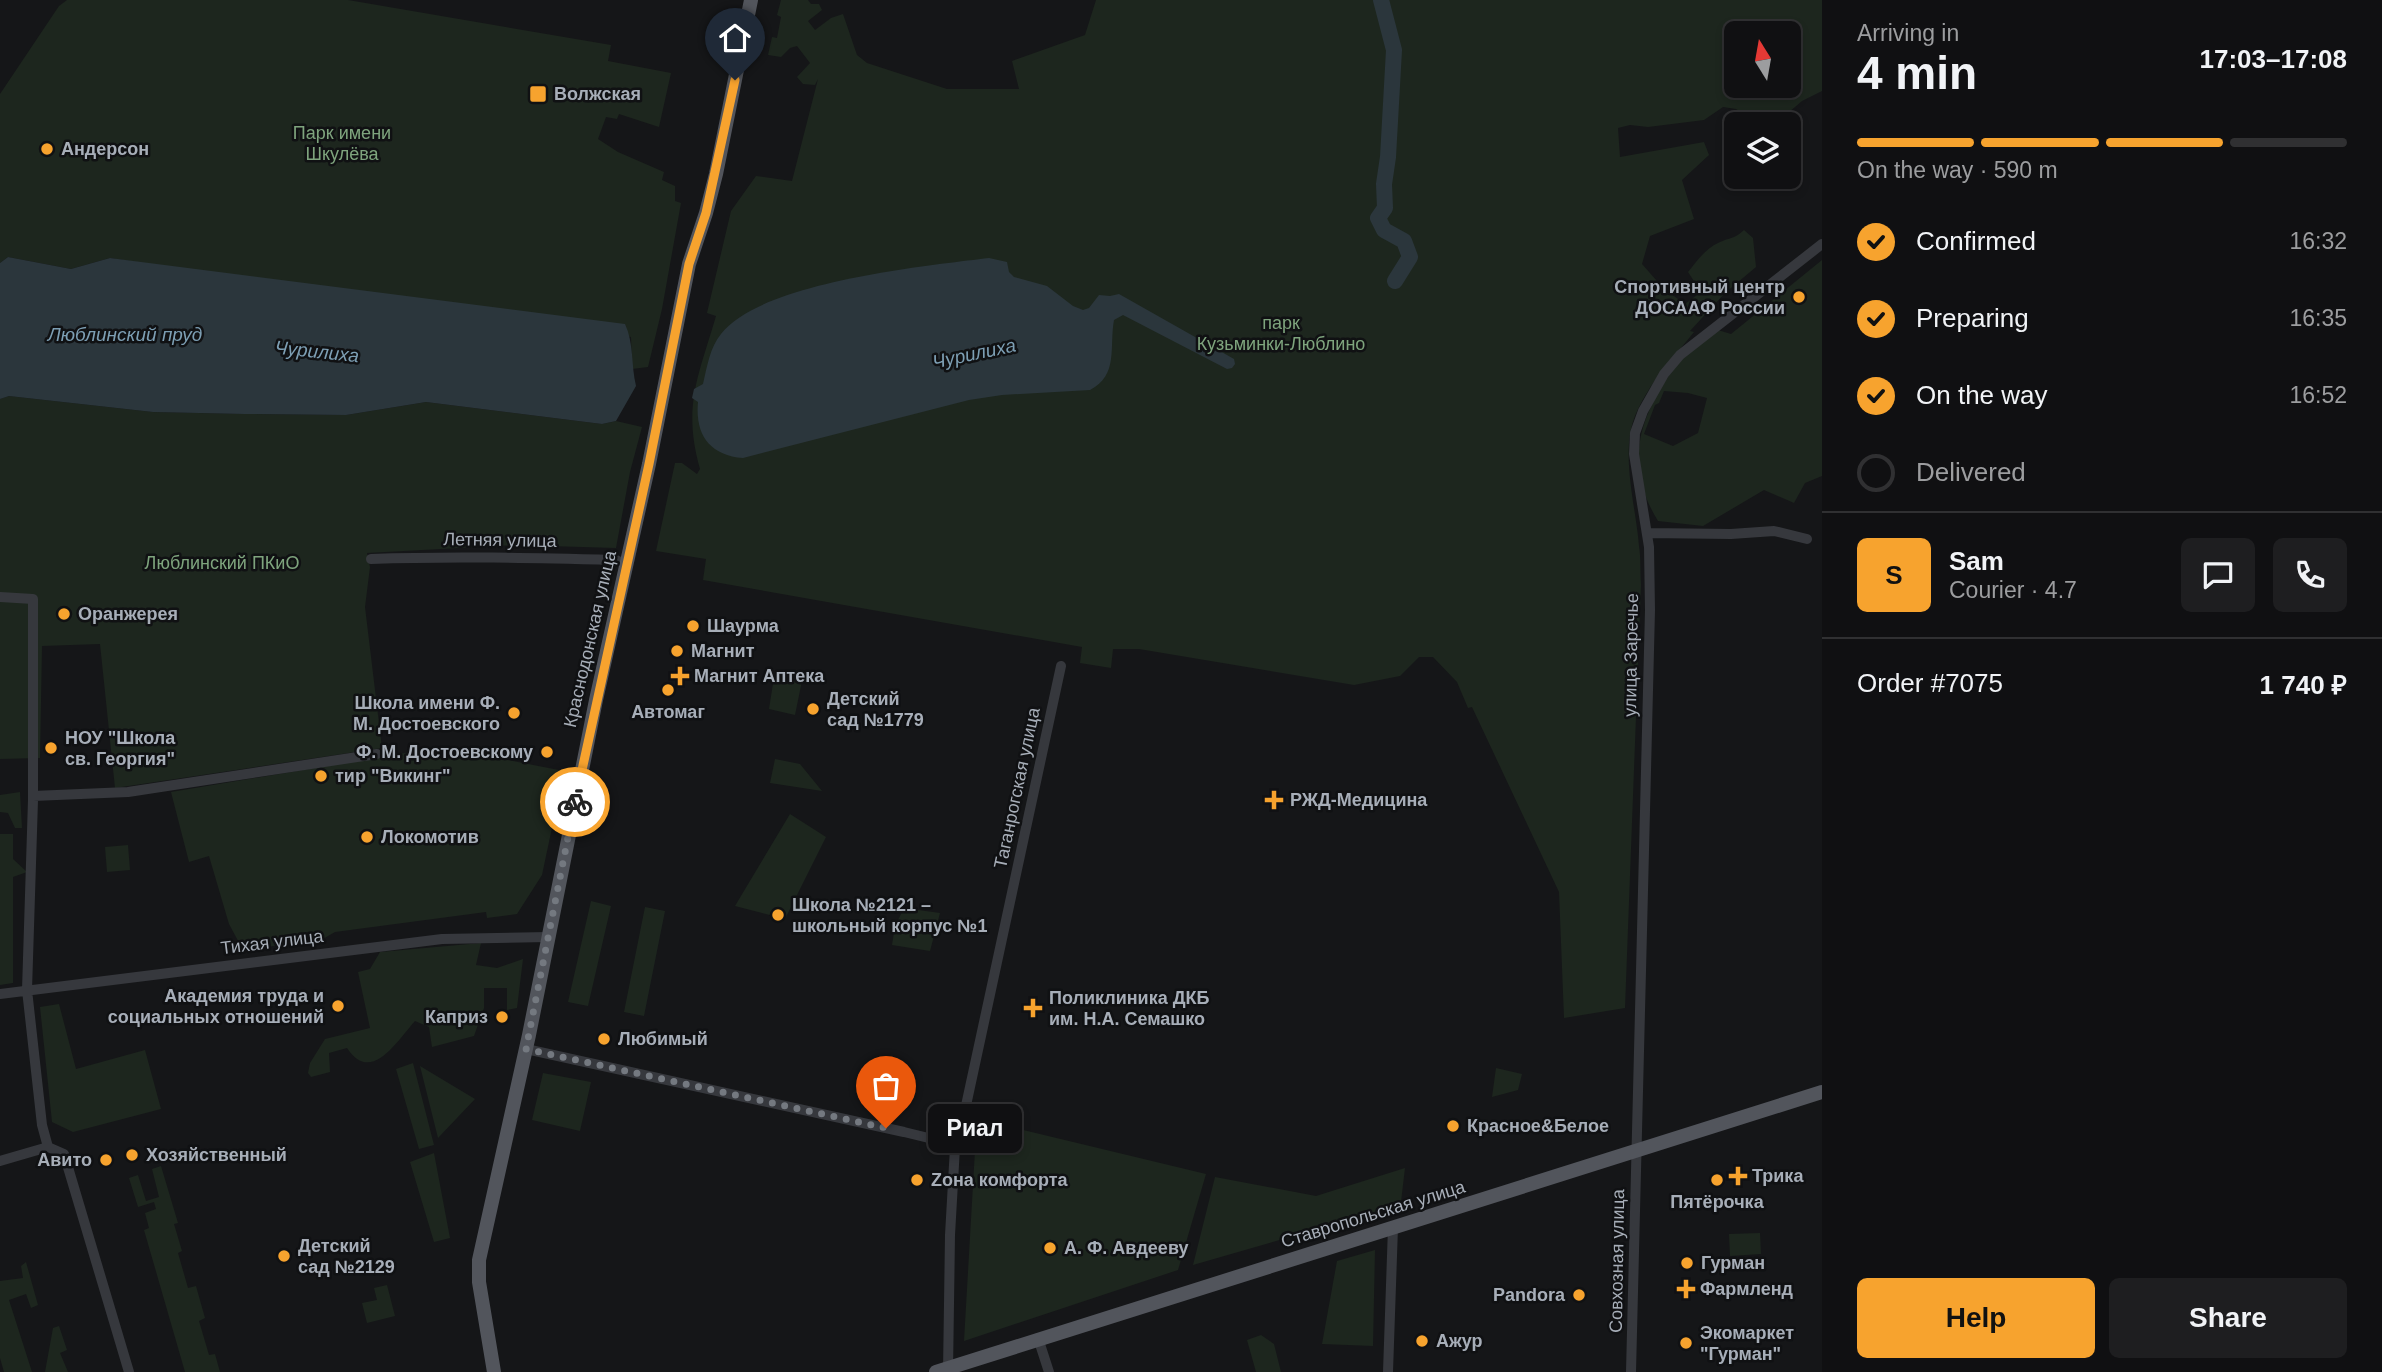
<!DOCTYPE html>
<html lang="en">
<head>
<meta charset="utf-8">
<style>
  :root { --surface:#101012; --page:#1e1e20; --text:#f1f3f6; --muted:#9c9d9f; --line:#303032; --accent:#f7a32e }
  body { margin:0; font-family:Helvetica,sans-serif; background:var(--page); color:var(--text); height:100vh; display:flex; flex-direction:column; font-size:26px; white-space:nowrap }
  * { box-sizing:border-box; margin:0 }
  p { font-size:23px; color:var(--muted) }
  .icon { flex:none; width:38px; height:38px; fill:none; stroke:currentColor; stroke-width:2; stroke-linecap:round; stroke-linejoin:round }
  .map { position:relative; flex:1; overflow:hidden }
  .panel { display:flex; flex-direction:column; background:var(--surface); width:560px }
  .panel>* { flex:none }
  .needle { width:46px; rotate:349deg }
  .buttons { position:absolute; left:1724px; top:21px; display:grid; gap:14px }
  .buttons a { display:grid; place-items:center; width:77px; height:77px; border-radius:10px; background:var(--surface); box-shadow:0 4px 10px #0003,0 0 0 2px var(--line); font-size:35px }
  .pin { position:absolute; display:grid; place-items:center; width:60px; height:60px; color:#fff; margin:-72px -30px; border-radius:50% 50% 50% 0; rotate:-45deg; box-shadow:0 0 7px #0007 }
  .pin .icon { rotate:45deg }
  .courier { position:absolute; display:grid; place-items:center; width:70px; height:70px; margin:-35px; border:5px solid #f7a32e; border-radius:50%; background:#fff; color:#222; box-shadow:0 2px 9px #0007 }
  .bubble { position:absolute; height:49px; border-radius:10px; background:var(--surface); box-shadow:0 4px 10px #0003,0 0 0 2px var(--line); font-size:23px; font-weight:700; line-height:49px; text-align:center }
  .head em { font-style:normal; font-weight:700 }
  .head div { display:flex; flex-direction:column-reverse }
  .head { display:flex; align-items:center; justify-content:space-between; height:119px; padding:0 35px }
  h1 { font-size:46px; font-weight:700; line-height:52px }
  .bar { display:grid; grid-template-columns:repeat(4,1fr); gap:10px 7px; align-content:center; height:84px; padding:0 35px }
  .bar i { height:9px; border-radius:5px; background:var(--line) }
  .bar .on { background:var(--accent) }
  .bar p { grid-column:span 4 }
  .line { display:flex; align-items:center; gap:18px; padding:0 35px; border-top:2px solid var(--line) }
  .line div { flex:1 }
  .round { display:grid; place-items:center; flex:none; width:74px; height:74px; border-radius:10px; background:var(--page) }
  ol { padding:0 35px; list-style:none }
  li { display:flex; align-items:center; gap:21px; height:77px }
  li p { margin-inline-start:auto }
  li .icon { padding:7px; border-radius:50%; background:var(--accent); color:#111; stroke-width:4 }
  li:last-child { color:var(--muted) }
  li i { width:38px; height:38px; border:4px solid var(--line); border-radius:50% }
  .button { display:flex; gap:14px; margin-top:auto; padding:14px 35px }
  .button a { flex:1; height:80px; border-radius:10px; background:var(--accent); color:#111; font-size:28px; font-weight:700; line-height:80px; text-align:center }
  .button a+a { background:var(--page); color:var(--text) }
  main { display:flex; flex:1; min-height:0 }
  .map>svg:first-child { display:block }
  .green { fill:#1d261e; fill-rule:evenodd }
  .water { fill:#2b363c }
  .lines { fill:none; stroke-linecap:round; stroke-linejoin:round }
  .river { stroke:#2b363c; stroke-width:16 }
  .minor { stroke:#36383d; stroke-width:10 }
  .major { stroke:#52555c; stroke-width:14 }
  .done { stroke:#747980; stroke-width:7; stroke-dasharray:0 12.6 }
  .route { stroke:#f7a32e; stroke-width:9 }
  .poi-dot { fill:#f7a32e; stroke:#101113; stroke-width:2.5 }
  .labels { text-anchor:middle; stroke-width:5; stroke-linejoin:round; paint-order:stroke }
  .poi-label { font-size:18px; font-weight:bold; fill:#a7aeb8; stroke:#101113; text-anchor:start }
  .park-label { font-size:18px; fill:#7ea47d; stroke:#101113 }
  .street-label { font-size:18px; fill:#a7aeb8; stroke:#101113 }
  .water-label { font-size:19px; font-style:italic; fill:#7d9fb4; stroke:#101113 }
</style>
</head>
<body>
<main>
<div class="map">
<svg width="1822" height="1372" viewBox="0 0 1822 1372">
  <rect width="100%" height="100%" fill="#151618"/>
  <path class="green" d="M 67,0 L 348,0 L 611,45 L 608,61 L 671,73 L 659,127 L 619,114 L 617,119 L 606,117 L 598,139 L 618,152 L 664,172 L 662,180 L 675,186 L 675,201 L 681,203 L 662,309 L 648,367 L 632,369 L 631,337 L 110,258 L 71,269 L 8,257 L 0,263 L 0,94 L 59,6 Z
    M 781,0 L 808,0 L 811,4 L 819,4 L 822,10 L 808,21 L 815,30 L 831,18 L 843,14 L 857,55 L 867,63 L 947,89 L 1019,89 L 1012,61 L 1085,35 L 1096,0 L 1822,0 L 1822,91 L 1802,101 L 1775,124 L 1752,124 L 1751,119 L 1736,109 L 1723,107 L 1704,120 L 1648,127 L 1630,125 L 1618,128 L 1620,157 L 1704,142 L 1709,155 L 1682,180 L 1694,219 L 1650,236 L 1642,264 L 1664,289 L 1685,304 L 1701,292 L 1688,272 C 1697,261 1705,249 1718,243 C 1730,237 1733,240 1744,230 L 1753,238 L 1756,267 L 1725,293 L 1690,331 L 1694,332 C 1671,361 1650,381 1635,416 C 1620,453 1636,507 1639,546 C 1641,558 1640,571 1641,584 L 1625,1008 L 1564,1018 L 1559,892 L 1472,707 L 1468,708 L 1457,682 L 1433,657 L 1419,657 L 1400,676 L 1354,685 L 1139,649 L 1113,649 L 1111,668 L 1080,663 L 1082,647 L 703,580 L 706,559 L 656,551 L 675,463 L 682,463 L 697,474 L 700,469 C 682,406 699,375 716,316 L 707,313 L 731,211 L 756,176 L 792,181 L 818,79 L 815,85 L 803,84 L 797,77 L 810,63 L 797,46 L 790,48 L 781,57 L 768,55 L 772,37 L 777,38 L 781,17 L 777,15 ZM 1736,33 L 1788,33 L 1788,86 L 1736,86 Z
    M 1822,260 L 1822,476 L 1805,483 L 1794,503 L 1764,490 L 1703,526 L 1658,521 C 1631,477 1633,437 1658,393 C 1665,381 1673,368 1683,358 C 1694,348 1706,339 1718,330 L 1731,334 ZM 1664,391 L 1688,393 L 1707,398 L 1698,433 L 1673,446 L 1644,434 L 1655,405 L 1659,403 Z
    M 9,396 L 153,412 L 244,414 L 346,415 L 426,402 L 602,424 L 616,421 L 642,427 L 630,472 L 616,548 L 514,545 L 367,553 L 370,567 L 365,607 L 382,748 L 115,788 L 100,644 L 42,646 L 40,758 L 0,759 L 0,399 Z
    M 775,671 L 803,676 L 795,715 L 769,709 Z
    M 441,747 L 564,771 L 542,875 L 517,914 L 487,918 L 486,912 L 335,932 L 321,940 L 243,950 L 229,924 L 209,856 L 189,862 L 171,792 Z
    M 775,759 L 800,764 L 822,791 L 770,783 Z
    M 20,792 L 22,828 L 15,828 L 8,813 L 0,812 L 0,795 Z
    M 790,814 L 826,837 L 785,919 L 735,906 Z
    M 0,834 L 13,834 L 13,859 L 27,872 L 13,877 L 13,983 L 0,985 Z
    M 128,845 L 130,870 L 107,872 L 105,847 Z
    M 591,901 L 611,906 L 588,1006 L 568,1002 Z
    M 645,907 L 665,911 L 644,1016 L 624,1012 Z
    M 904,908 L 940,913 L 930,951 L 892,945 L 895,926 Z
    M 481,943 L 476,965 L 497,968 L 523,959 L 517,1008 L 507,1010 L 507,988 L 484,988 L 484,1008 L 474,1036 L 432,1047 L 429,1027 L 415,1021 C 397,1041 371,1085 347,1048 L 329,1053 L 330,1072 L 311,1077 L 308,1073 L 310,1063 L 325,1039 L 370,1028 L 358,972 L 370,969 L 380,952 Z
    M 59,1004 L 76,1069 L 145,1050 L 161,1109 L 73,1132 L 52,1122 L 40,1007 Z
    M 413,1063 L 434,1145 L 419,1149 L 396,1069 Z
    M 420,1066 L 475,1099 L 438,1138 Z
    M 1496,1068 L 1522,1074 L 1518,1090 L 1492,1097 Z
    M 543,1073 L 591,1082 L 580,1131 L 532,1120 Z
    M 982,1120 L 1206,1174 L 1178,1270 L 964,1341 L 975,1150 L 979,1124 Z
    M 434,1153 L 450,1238 L 434,1242 L 410,1162 Z
    M 161,1166 L 178,1223 L 174,1224 L 182,1251 L 178,1253 L 188,1288 L 196,1286 L 205,1318 L 199,1321 L 209,1355 L 215,1354 L 220,1372 L 185,1372 L 144,1230 L 149,1228 L 145,1213 L 156,1209 L 154,1202 L 138,1207 L 129,1178 L 138,1175 L 146,1201 L 159,1197 L 152,1169 Z
    M 1405,1168 L 1401,1202 L 1397,1206 L 1193,1265 L 1215,1177 L 1316,1196 Z
    M 1760,1233 L 1761,1254 L 1730,1256 L 1729,1234 Z
    M 1375,1250 L 1373,1346 L 1322,1344 L 1337,1261 Z
    M 26,1262 L 38,1305 L 31,1308 L 26,1294 L 9,1300 L 32,1372 L 4,1372 L 0,1358 L 0,1281 L 23,1278 L 21,1266 Z
    M 387,1285 L 395,1316 L 367,1323 L 362,1303 L 377,1300 L 374,1288 Z
    M 59,1326 L 67,1350 L 60,1353 L 68,1372 L 45,1372 L 53,1328 Z
    M 1261,1335 L 1274,1344 L 1281,1372 L 1256,1372 L 1247,1340 Z"/>
  <path class="water" d="M 8,257 L 71,269 L 110,258 L 625,324 C 634,343 631,365 636,386 L 616,421 L 602,424 L 426,402 L 346,415 L 244,414 L 153,412 L 9,396 L 0,399 L 0,263 Z
    M 989,258 L 1007,262 L 1009,272 L 1014,277 L 1047,286 L 1073,306 L 1083,310 L 1089,308 L 1099,295 L 1110,296 L 1119,294 L 1234,359 L 1235,364 L 1232,368 L 1227,369 L 1123,315 L 1114,320 C 1109,347 1119,375 1090,390 L 1002,395 L 969,400 L 743,458 C 709,455 695,434 698,402 L 692,398 L 694,389 L 703,384 C 707,367 710,347 721,334 C 761,282 925,266 989,258 Z"/>
  <g class="lines">
    <path class="river" d="M 1381,0 L 1394,50 L 1388,157 L 1384,184 L 1385,208 L 1378,218 L 1384,230 L 1404,241 L 1410,257 L 1395,281"/>
    <path class="minor" d="M 1647,533 L 1731,534 L 1774,531 L 1807,539
      M 371,559 C 453,556 534,558 616,560 L 626,565
      M 0,597 L 33,599 L 33,800 L 27,990 L 42,1125 L 48,1147
      M 33,796 L 128,792 L 377,754
      M 0,994 L 442,939 L 548,937
      M 526,1049 L 904,1132 L 945,1142 L 955,1147
      M 48,1147 L 64,1154 L 129,1372
      M 0,1161 L 48,1147
      M 1038,1338 L 1049,1372
      M 948,1372 L 950,1235 L 955,1147 L 962,1124 L 1061,666
      M 1388,1372 L 1393,1227
      M 1631,1372 L 1650,610 L 1649,547 L 1634,454 L 1635,433 L 1643,411 L 1664,374 L 1680,355 L 1822,244"/>
    <path class="major" d="M 494,1372 L 479,1282 L 479,1260 L 529,1035 L 596,700 L 649,464 L 689,264 L 706,213 L 716,174 L 751,0
      M 936,1372 L 1822,1092"/>
  </g>
  <g class="lines">
    <path class="done" d="M 575,802 L 526,1049 L 886,1128"/>
    <path class="route" d="M 575,802 L 649,464 L 689,264 L 706,213 L 735,80"/>
  </g>
  <g class="poi-dot">
    <rect x="529" y="85" width="18" height="18" rx="3.5"/>
    <circle cx="47" cy="149" r="7"/>
    <circle cx="1799" cy="297" r="7"/>
    <circle cx="64" cy="614" r="7"/>
    <circle cx="693" cy="626" r="7"/>
    <circle cx="677" cy="651" r="7"/>
    <path d="M676.5 665.5h7v7h7v7h-7v7h-7v-7h-7v-7h7z"/>
    <circle cx="668" cy="690" r="7"/>
    <circle cx="813" cy="709" r="7"/>
    <circle cx="514" cy="713" r="7"/>
    <circle cx="51" cy="748" r="7"/>
    <circle cx="547" cy="752" r="7"/>
    <circle cx="321" cy="776" r="7"/>
    <path d="M1270.5 789.5h7v7h7v7h-7v7h-7v-7h-7v-7h7z"/>
    <circle cx="367" cy="837" r="7"/>
    <circle cx="778" cy="915" r="7"/>
    <circle cx="338" cy="1006" r="7"/>
    <path d="M1029.5 997.5h7v7h7v7h-7v7h-7v-7h-7v-7h7z"/>
    <circle cx="502" cy="1017" r="7"/>
    <circle cx="604" cy="1039" r="7"/>
    <circle cx="1453" cy="1126" r="7"/>
    <circle cx="132" cy="1155" r="7"/>
    <circle cx="106" cy="1160" r="7"/>
    <path d="M1734.5 1165.5h7v7h7v7h-7v7h-7v-7h-7v-7h7z"/>
    <circle cx="917" cy="1180" r="7"/>
    <circle cx="1717" cy="1180" r="7"/>
    <circle cx="1050" cy="1248" r="7"/>
    <circle cx="284" cy="1256" r="7"/>
    <circle cx="1687" cy="1263" r="7"/>
    <path d="M1682.5 1278.5h7v7h7v7h-7v7h-7v-7h-7v-7h7z"/>
    <circle cx="1579" cy="1295" r="7"/>
    <circle cx="1422" cy="1341" r="7"/>
    <circle cx="1686" cy="1343" r="7"/>
  </g>
  <g class="labels">
    <g class="poi-label">
      <text x="554" y="100">Волжская</text>
      <text x="61" y="155">Андерсон</text>
      <text x="1785" y="293" text-anchor="end">Спортивный центр<tspan x="1785" dy="21">ДОСААФ России</tspan></text>
      <text x="78" y="620">Оранжерея</text>
      <text x="707" y="632">Шаурма</text>
      <text x="691" y="657">Магнит</text>
      <text x="694" y="682">Магнит Аптека</text>
      <text x="827" y="705">Детский<tspan x="827" dy="21">сад №1779</tspan></text>
      <text x="500" y="709" text-anchor="end">Школа имени Ф.<tspan x="500" dy="21">М. Достоевского</tspan></text>
      <text x="668" y="718" text-anchor="middle">Автомаг</text>
      <text x="65" y="744">НОУ "Школа<tspan x="65" dy="21">св. Георгия"</tspan></text>
      <text x="533" y="758" text-anchor="end">Ф. М. Достоевскому</text>
      <text x="335" y="782">тир "Викинг"</text>
      <text x="1290" y="806">РЖД-Медицина</text>
      <text x="381" y="843">Локомотив</text>
      <text x="792" y="911">Школа №2121 –<tspan x="792" dy="21">школьный корпус №1</tspan></text>
      <text x="324" y="1002" text-anchor="end">Академия труда и<tspan x="324" dy="21">социальных отношений</tspan></text>
      <text x="1049" y="1004">Поликлиника ДКБ<tspan x="1049" dy="21">им. Н.А. Семашко</tspan></text>
      <text x="488" y="1023" text-anchor="end">Каприз</text>
      <text x="618" y="1045">Любимый</text>
      <text x="1467" y="1132">Красное&amp;Белое</text>
      <text x="146" y="1161">Хозяйственный</text>
      <text x="92" y="1166" text-anchor="end">Авито</text>
      <text x="1752" y="1182">Трика</text>
      <text x="931" y="1186">Zона комфорта</text>
      <text x="1717" y="1208" text-anchor="middle">Пятёрочка</text>
      <text x="298" y="1252">Детский<tspan x="298" dy="21">сад №2129</tspan></text>
      <text x="1064" y="1254">А. Ф. Авдееву</text>
      <text x="1701" y="1269">Гурман</text>
      <text x="1700" y="1295">Фармленд</text>
      <text x="1565" y="1301" text-anchor="end">Pandora</text>
      <text x="1700" y="1339">Экомаркет<tspan x="1700" dy="21">"Гурман"</tspan></text>
      <text x="1436" y="1347">Ажур</text>
    </g>
    <g class="park-label">
      <text x="342" y="139">Парк имени<tspan x="342" dy="21">Шкулёва</tspan></text>
      <text x="1281" y="329">парк<tspan x="1281" dy="21">Кузьминки-Люблино</tspan></text>
      <text x="222" y="569">Люблинский ПКиО</text>
    </g>
    <g class="street-label">
      <text transform="translate(500 540) rotate(1)" y="6">Летняя улица</text>
      <text transform="translate(590 639) rotate(-77)" y="6">Краснодонская улица</text>
      <text transform="translate(1631 655) rotate(-89)" y="6">улица Заречье</text>
      <text transform="translate(1017 788) rotate(-78)" y="6">Таганрогская улица</text>
      <text transform="translate(272 942) rotate(-7)" y="6">Тихая улица</text>
      <text transform="translate(1373 1214) rotate(-17)" y="6">Ставропольская улица</text>
      <text transform="translate(1617 1261) rotate(-89)" y="6">Совхозная улица</text>
    </g>
    <g class="water-label">
      <text x="125" y="341">Люблинский пруд</text>
      <text transform="translate(317 351) rotate(6)" y="7">Чурилиха</text>
      <text transform="translate(974 353) rotate(-12)" y="7">Чурилиха</text>
    </g>
  </g>
</svg>
<div class="buttons">
<a><svg class="needle" viewBox="-14 -14 28 28"><path d="M0-13l5 13h-10z" fill="#e53935"/><path d="M0 13l5-13h-10z" fill="#9c9d9f"/></svg></a>
<a><svg class="icon" aria-label="layers" viewBox="0 0 24 24"><path d="M12 4l9 5-9 5-9-5zM3 14l9 5 9-5"/></svg></a>
</div>
<div class="pin" style="left:886px;top:1128px;background:#ea580c"><svg class="icon" aria-label="bag" viewBox="0 0 24 24"><path d="M5 8h14l-1 12H6zM9 8a3 3 0 0 1 6 0"/></svg></div>
<div class="pin" style="left:735px;top:80px;background:#1f2937"><svg class="icon" aria-label="home" viewBox="0 0 24 24"><path d="M3 11l9-7 9 7M6 9v11h12V9"/></svg></div>
<div class="courier" style="left:575px;top:802px"><svg class="icon" aria-label="bike" viewBox="0 0 24 24"><circle cx="6" cy="16" r="4"/><circle cx="18" cy="16" r="4"/><path d="M6 16l4-8h5l3 8M10 8l3 8H6M13 5h3"/></svg></div>
<div class="bubble" style="left:928px;top:1104px;width:94px">Риал</div>
</div>
<section class="panel">
<div class="head"><div><h1>4 min</h1><p>Arriving in</p></div><em>17:03–17:08</em></div>
<div class="bar"><i class="on"></i><i class="on"></i><i class="on"></i><i></i><p>On the way · 590 m</p></div>
<ol>
<li><svg class="icon" aria-label="check" viewBox="0 0 24 24"><path d="M5 12l5 5 9-10"/></svg>Confirmed<p>16:32</p></li>
<li><svg class="icon" aria-label="check" viewBox="0 0 24 24"><path d="M5 12l5 5 9-10"/></svg>Preparing<p>16:35</p></li>
<li><svg class="icon" aria-label="check" viewBox="0 0 24 24"><path d="M5 12l5 5 9-10"/></svg>On the way<p>16:52</p></li>
<li><i></i>Delivered</li>
</ol>
<div class="line" style="height:126px"><b class="round" style="background:var(--accent);color:#111">S</b><div><b>Sam</b><p>Courier · 4.7</p></div><a class="round"><svg class="icon" aria-label="chat" viewBox="0 0 24 24"><path d="M4 5h16v11H9l-5 4z"/></svg></a><a class="round"><svg class="icon" aria-label="phone" viewBox="0 0 24 24"><path d="M5 4h4l2 5-3 2q2 4 5 5l2-3 5 2v4C11 20 4 13 5 4z"/></svg></a></div>
<div class="line" style="height:91px"><div>Order #7075</div><b>1 740 ₽</b></div>
<div class="button"><a>Help</a><a>Share</a></div>
</section>
</main>
</body>
</html>
